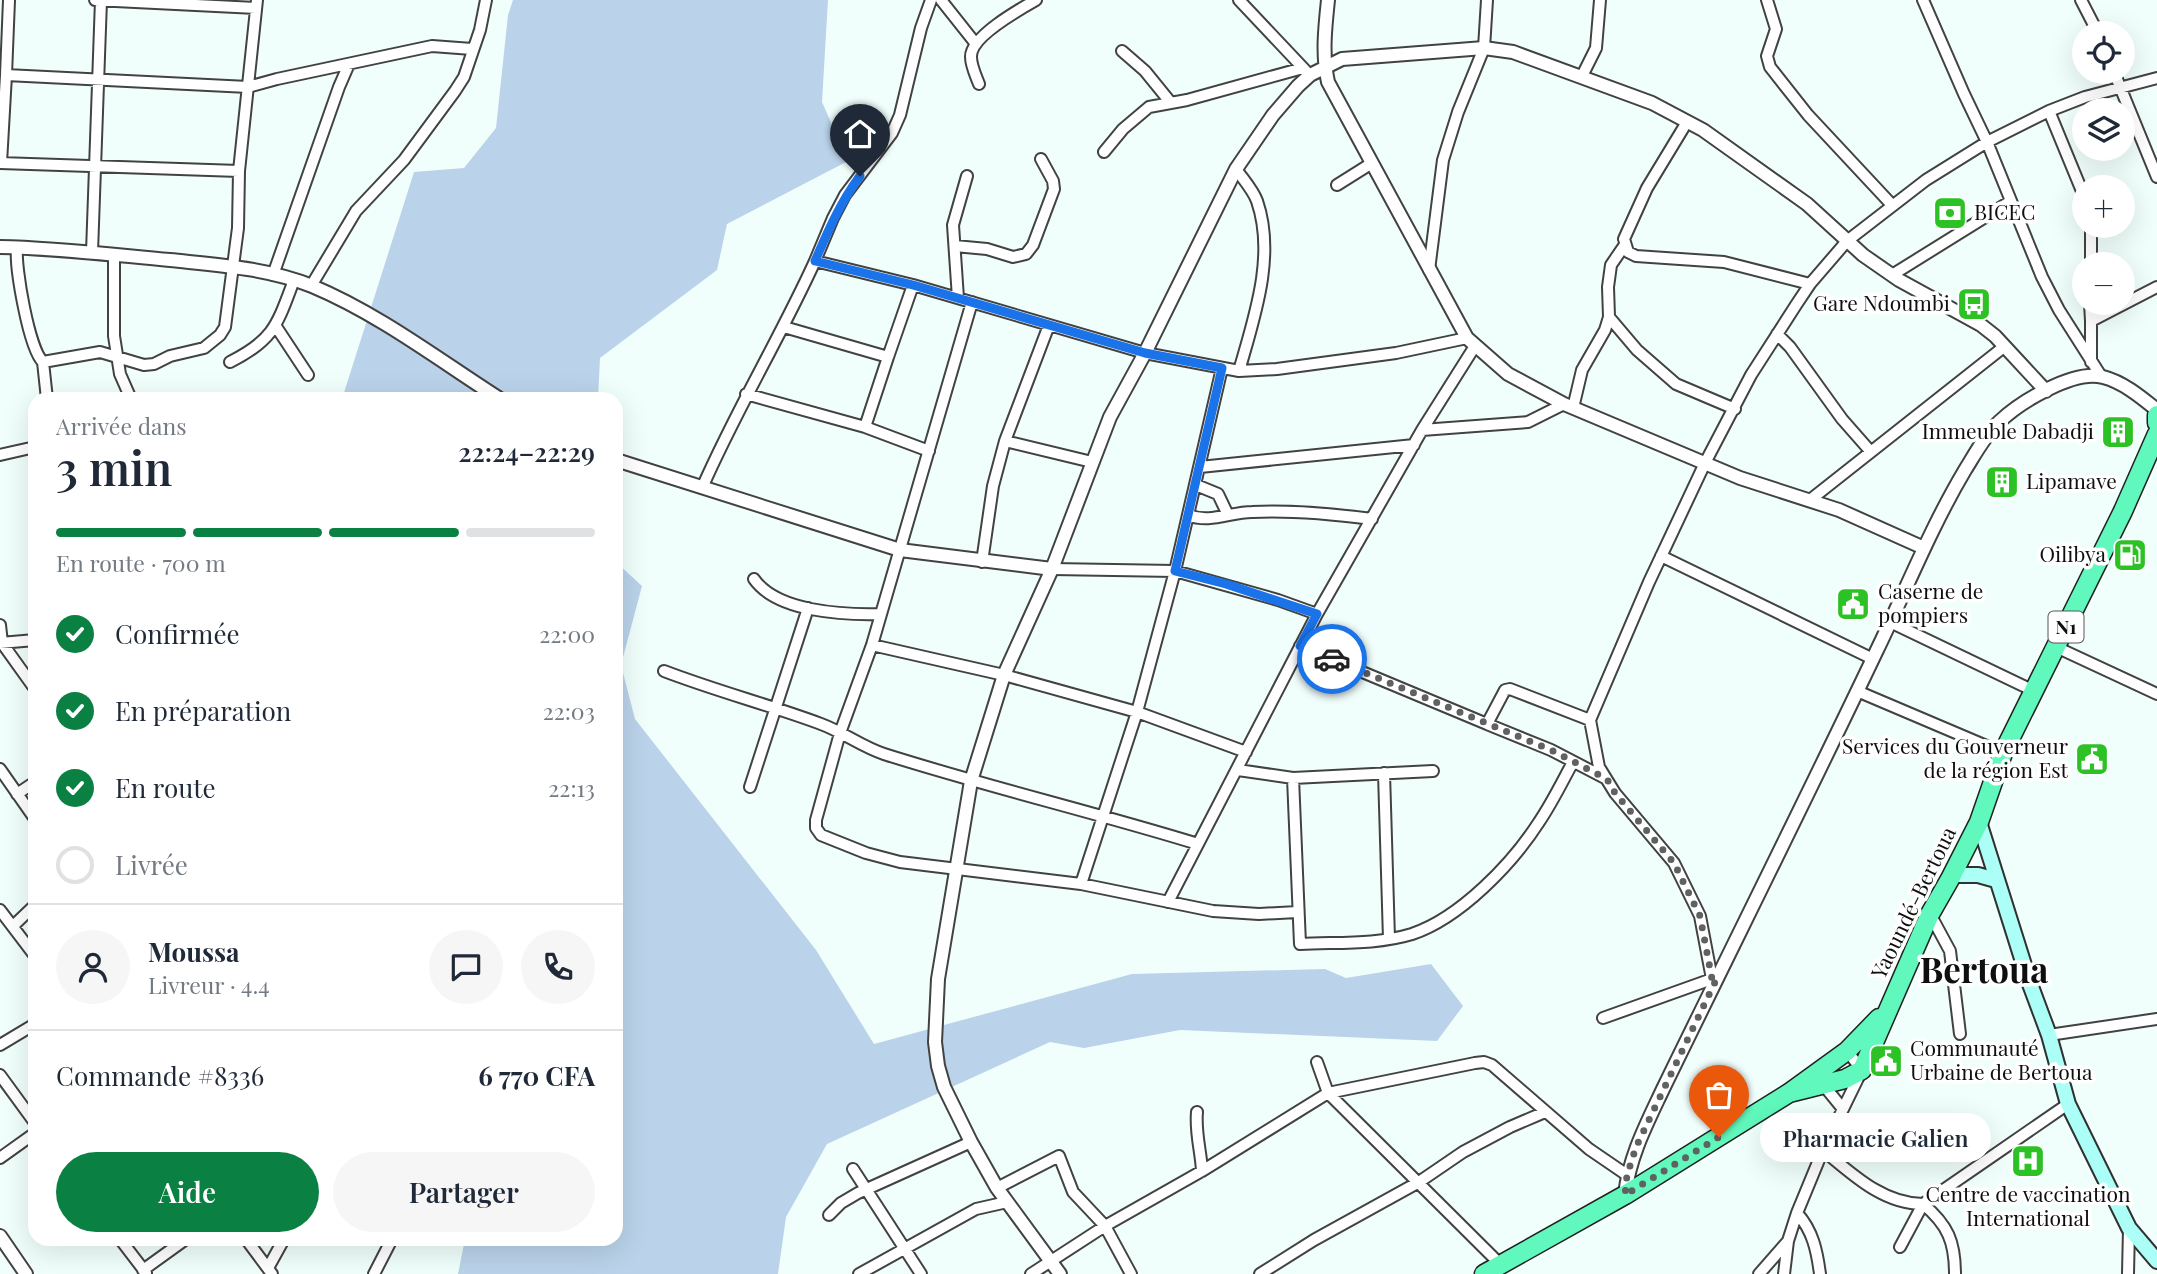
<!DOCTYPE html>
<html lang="fr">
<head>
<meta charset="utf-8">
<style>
  :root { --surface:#fff; --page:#f6f6f7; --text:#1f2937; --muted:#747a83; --line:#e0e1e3; --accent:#0b8043 }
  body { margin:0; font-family:"Playfair Display",serif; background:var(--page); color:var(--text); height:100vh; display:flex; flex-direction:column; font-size:26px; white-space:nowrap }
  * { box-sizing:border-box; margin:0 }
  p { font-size:23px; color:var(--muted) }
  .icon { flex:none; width:38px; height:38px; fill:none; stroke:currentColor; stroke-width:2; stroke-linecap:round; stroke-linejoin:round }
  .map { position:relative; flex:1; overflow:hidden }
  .panel { position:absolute; left:28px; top:392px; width:595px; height:854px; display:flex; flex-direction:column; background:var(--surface); border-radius:21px; box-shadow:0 7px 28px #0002 }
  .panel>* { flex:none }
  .controls { position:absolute; left:2072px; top:21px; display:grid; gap:14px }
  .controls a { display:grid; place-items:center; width:63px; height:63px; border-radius:50%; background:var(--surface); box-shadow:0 7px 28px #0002; font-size:35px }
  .pin { position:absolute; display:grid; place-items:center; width:60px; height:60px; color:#fff; margin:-72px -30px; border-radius:50% 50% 50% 0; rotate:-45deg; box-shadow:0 0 7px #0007 }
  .pin .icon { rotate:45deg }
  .courier { position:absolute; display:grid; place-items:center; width:70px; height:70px; margin:-35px; border:5px solid #1a73e8; border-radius:50%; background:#fff; color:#222; box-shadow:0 2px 9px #0007 }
  .bubble { position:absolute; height:49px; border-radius:24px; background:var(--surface); box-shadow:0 7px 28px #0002; font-size:23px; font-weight:600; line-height:49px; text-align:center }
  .head em { font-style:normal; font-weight:600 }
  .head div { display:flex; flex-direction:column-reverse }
  .head { display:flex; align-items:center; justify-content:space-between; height:119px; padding:0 28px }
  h1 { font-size:46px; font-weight:600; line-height:52px }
  .bar { display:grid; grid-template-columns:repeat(4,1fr); gap:10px 7px; align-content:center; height:84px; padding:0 28px }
  .bar i { height:9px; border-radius:5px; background:var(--line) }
  .bar .on { background:var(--accent) }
  .bar p { grid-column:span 4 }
  .line { display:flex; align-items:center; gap:18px; padding:0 28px; border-top:2px solid var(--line) }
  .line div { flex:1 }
  .round { display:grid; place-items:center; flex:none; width:74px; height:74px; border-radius:37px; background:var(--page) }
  ol { padding:0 28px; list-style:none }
  li { display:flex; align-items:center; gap:21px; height:77px }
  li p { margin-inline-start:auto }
  li .icon { padding:7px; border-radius:50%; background:var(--accent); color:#fff; stroke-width:4 }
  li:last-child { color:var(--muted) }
  li i { width:38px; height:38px; border:4px solid var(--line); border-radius:50% }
  .action { display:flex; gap:14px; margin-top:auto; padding:14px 28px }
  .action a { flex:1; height:80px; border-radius:42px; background:var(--accent); color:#fff; font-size:28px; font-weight:600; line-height:80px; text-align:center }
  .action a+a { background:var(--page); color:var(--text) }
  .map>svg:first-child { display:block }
  .green { fill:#bad3ea }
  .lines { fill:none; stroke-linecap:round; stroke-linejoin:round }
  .minor-casing { stroke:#424242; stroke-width:14 }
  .tertiary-casing { stroke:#424242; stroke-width:16 }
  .secondary-casing { stroke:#313131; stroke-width:18 }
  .trunk-casing { stroke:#202020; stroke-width:21 }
  .minor { stroke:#fff; stroke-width:10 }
  .tertiary { stroke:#fff; stroke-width:12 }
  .secondary { stroke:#acfff6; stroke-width:14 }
  .trunk { stroke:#60f8bc; stroke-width:18 }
  .done { stroke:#5e6362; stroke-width:7; stroke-dasharray:0 12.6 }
  .route { stroke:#1a73e8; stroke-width:9 }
  .labels { text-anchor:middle; stroke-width:7; stroke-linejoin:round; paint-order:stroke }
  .shield { fill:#fff; stroke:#575757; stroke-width:2 }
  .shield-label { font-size:19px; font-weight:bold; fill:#0f0f0f }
  .poi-label { font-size:21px; fill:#0f0f0f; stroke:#fff; text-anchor:start }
  .street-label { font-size:21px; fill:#0f0f0f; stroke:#fff }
  .town-label { font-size:35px; font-weight:bold; fill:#0f0f0f; stroke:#fff }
</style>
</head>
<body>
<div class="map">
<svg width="2157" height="1274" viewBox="0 0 2157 1274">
  <rect width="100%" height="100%" fill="#f1fffc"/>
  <path class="green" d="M 513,0 L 828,0 L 822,102 L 848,161 L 727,224 L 717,270 L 600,358 L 598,399 L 342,399 L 414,172 L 464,168 L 496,128 L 508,15 Z
    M 616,562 L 642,586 L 621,665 L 635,719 L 816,950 L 874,1044 L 1132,974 L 1325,969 L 1346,978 L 1431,964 L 1463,1006 L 1437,1041 L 1180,1030 L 1084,1048 L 1050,1042 L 827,1144 L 786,1217 L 778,1274 L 458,1274 L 465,1239 L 616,1239 Z"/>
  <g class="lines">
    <g class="minor-casing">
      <path id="minor" d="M 9,0 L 6,75 L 248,87 L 277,79 L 432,46 L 472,49
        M 95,0 L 256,8
        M 941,0 L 976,44
        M 1239,0 L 1306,71
        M 1767,0 L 1776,29 L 1767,56 L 1770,67 L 1808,115 L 1892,205
        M 1923,0 L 1964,94 L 1987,142 L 2042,277 L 2059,310 L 2101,376
        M 2081,0 L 2098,33
        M 1122,51 L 1145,71 L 1171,103
        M 2114,72 L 2157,177
        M 1582,76 L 1596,48 L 1600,0
        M 979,84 C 976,76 971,66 971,57 C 970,37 1020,9 1036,0
        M 2049,111 L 2084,196
        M 1687,122 L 1647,188 L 1624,239 L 1628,252 L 1636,256 L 1724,262 L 1810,284
        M 1104,152 L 1123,129 L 1149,107 L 1187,100 L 1303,68
        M 0,163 L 239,171
        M 1,163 L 6,75
        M 1236,169 C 1243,179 1253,190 1257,201 C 1276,256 1254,318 1239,371
        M 1337,185 L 1372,163
        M 2091,226 L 2091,264
        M 955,246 L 987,249 L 1013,257 L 1026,254 L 1033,245 L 1054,189 L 1053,181 L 1041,159
        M 17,248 C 15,268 29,349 43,362 L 100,352 L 144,365 L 154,364 L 170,356 L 204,348 L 220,335 L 225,327 L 238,228 L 239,171 L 257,0
        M 92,252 L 101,0
        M 114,255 L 114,336 L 120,374 L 131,399
        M 815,261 L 833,218 L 845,195 L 892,133 L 900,115 L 921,28 L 931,0
        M 1429,270 L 1443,160 L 1458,112 L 1484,48 L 1487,0
        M 273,275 L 339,87 L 349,64
        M 1892,275 L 2011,201
        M 311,286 L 356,211 L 404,160 L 455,91 L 464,77 L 480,30 L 486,0
        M 958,298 L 953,225 L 967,176
        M 972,302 L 872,645 L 840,733 L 816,820 L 816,828 L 821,835 L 866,853 L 900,862 L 1081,884 L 1213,911 L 1259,914 L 1297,912
        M 2090,303 L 2091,321
        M 1609,317 L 1637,350 L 1676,384 L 1735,409
        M 275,325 L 308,375
        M 1049,325 L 1005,441 L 1092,462
        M 784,327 L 888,357 L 913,285
        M 1777,334 L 1790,347 L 1842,419 L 1871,452
        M 888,357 L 865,427 L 929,451
        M 43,362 L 47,399
        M 230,362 C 274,340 277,325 294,280
        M 2091,362 L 2091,321 L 2157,287
        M 746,394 L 865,427
        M 1573,408 L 1582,370 L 1605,330 L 1609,317 L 1608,287 L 1611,265 L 1624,246
        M 1422,430 L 1528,422 L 1564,404
        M 0,455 L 35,447
        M 1200,467 L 1414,445
        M 1196,485 L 1218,494 L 1228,515
        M 702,488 C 736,410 780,338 815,261 L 913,285 L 1145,353 L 1239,371 L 1277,369 L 1396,353 L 1467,338
        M 1810,500 L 2005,346
        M 1188,515 C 1210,524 1230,512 1252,512 C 1292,510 1333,514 1372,519
        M 1661,556 L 1873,659
        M 982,562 L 993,486 L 1005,441
        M 1052,569 L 1175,571 L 1278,600 L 1317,614
        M 754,579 C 777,612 844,615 881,614
        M 1890,622 L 2034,691
        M 0,625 L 2,643 L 35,689
        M 0,643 L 35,640
        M 872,645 L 1004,675 L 1137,712 L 1246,752
        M 1300,646 L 1487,724 L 1505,690 L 1510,689 L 1590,720
        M 2056,647 L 2157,694
        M 664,671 C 716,691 770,705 821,724 C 843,732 862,747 884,754 C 988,787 1094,812 1198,844
        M 1857,691 L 2003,753
        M 1487,724 L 1551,750 L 1605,778
        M 0,769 L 35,819
        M 1238,770 L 1293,778 L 1300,944 C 1337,942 1376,945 1412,934 C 1460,918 1512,864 1539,822 C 1552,803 1562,782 1573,762
        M 1384,773 L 1389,939
        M 1293,778 L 1433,771
        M 750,787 L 808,608
        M 17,794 L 35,782
        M 1081,884 L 1137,712 L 1175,571 L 1222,368
        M 1168,902 L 1317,614 L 1422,430 L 1475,346
        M 0,910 L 35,956
        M 1930,914 L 1950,951 L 1960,1034
        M 13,926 L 35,905
        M 1717,978 L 1712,979 L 1700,916 L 1674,863 L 1615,793 L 1599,767 L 1590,720 L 1649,582 L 1705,463 L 1751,375 L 1796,305 L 1810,284 L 1847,241 L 1926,180 L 1987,142 L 2049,111 L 2085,97 L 2157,78
        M 1603,1018 L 1712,979
        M 2049,1035 L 2157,1019
        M 0,1045 L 35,1024
        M 1317,1062 L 1328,1093 L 1500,1264
        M 0,1075 L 35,1123
        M 1821,1082 L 1843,1109
        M 1197,1112 C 1195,1133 1201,1151 1202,1171
        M 1823,1150 C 1852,1174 1883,1204 1923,1204 L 2068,1104
        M 0,1158 L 35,1133
        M 853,1169 L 921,1274
        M 997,1188 L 1059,1156 L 1073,1192 L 1105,1226 L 1131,1274
        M 1797,1213 C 1813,1231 1817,1251 1820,1274
        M 829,1215 L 841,1203 L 858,1193 L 971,1142
        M 120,1239 L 146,1273
        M 246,1239 L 272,1274
        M 1900,1247 L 1923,1204 C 1948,1225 1955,1242 1955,1274
        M 268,1268 L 284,1239
        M 143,1270 L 186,1239
        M 374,1274 L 392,1239
        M 859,1274 L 976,1209 L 1007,1202
        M 1031,1274 L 1105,1226 L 1202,1171 L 1328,1093 L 1475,1063 L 1484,1062 L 1492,1065 L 1589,1149 L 1627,1175
        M 1260,1274 L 1314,1240 L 1419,1182 L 1463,1152 L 1510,1127 L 1545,1112
        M 1759,1274 L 1788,1241
        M 1784,1274 L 1788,1241 L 1797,1213 L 1823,1150 L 1862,1070 L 1847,1051
        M 2128,1274 L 2129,1228"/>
    </g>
    <g class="tertiary-casing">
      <path id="tertiary" d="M 1328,0 C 1325,28 1322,55 1328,82 L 1467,338 L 1508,374 L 1564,404 L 1740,478 L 1839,510 L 1924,548
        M 0,247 C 57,248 114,255 170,260 C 217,265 268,268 312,286 C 379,314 439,360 500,399
        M 616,460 L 900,550 L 1052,569
        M 1625,1195 C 1629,1157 1647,1123 1663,1089 C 1734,943 1807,797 1877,650 C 1906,590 1931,527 1965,470 C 1975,454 1985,435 1999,422 C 2020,402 2074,369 2103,377 C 2123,382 2141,397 2157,410
        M 0,1236 L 26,1274
        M 1060,1274 L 997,1188 L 971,1142 L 944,1087 L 938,1066 L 935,1042 L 938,979 L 971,781 L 1004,675 L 1052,569 L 1110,417 L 1145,353 L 1236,169 L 1273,115 L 1298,86 L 1310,75 L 1342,59 L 1484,48 L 1513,52 L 1652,103 L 1703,130 L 1807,204 L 1863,255 L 1899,280 L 1981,325 L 1995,336 L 2046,391"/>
    </g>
    <g class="secondary-casing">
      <path id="secondary" d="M 1979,822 L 2030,984 L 2049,1035 L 2068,1104 L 2129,1228 L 2157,1261
        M 1950,879 L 1953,875 L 1978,875 L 1996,880"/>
    </g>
    <g class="trunk-casing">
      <path id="trunk" d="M 2157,415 L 2157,423
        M 1789,1093 L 1845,1079 L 1862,1070 L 1930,914 L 1950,879 L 1979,822 L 2003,753 L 2123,511 L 2157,434
        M 1484,1274 L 1625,1195 L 1789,1093 L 1847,1051 L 1879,1018"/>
    </g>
    <use href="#minor" class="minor"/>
    <use href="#tertiary" class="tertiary"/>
    <use href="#secondary" class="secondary"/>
    <use href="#trunk" class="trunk"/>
  </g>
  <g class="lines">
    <path class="done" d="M 1332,659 L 1551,750 L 1607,779 L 1615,793 L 1674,863 L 1700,916 L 1712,979 L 1717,978 L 1636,1147 L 1627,1175 L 1625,1195 L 1719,1137"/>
    <path class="route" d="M 860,176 C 840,203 828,231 815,261 L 913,285 L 1145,353 L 1222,368 L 1175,571 L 1226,584 L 1317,614 L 1300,646 L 1332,659"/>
  </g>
  <defs>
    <g id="bank-square" transform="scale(1.75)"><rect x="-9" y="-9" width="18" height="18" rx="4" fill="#2cc225" stroke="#fff"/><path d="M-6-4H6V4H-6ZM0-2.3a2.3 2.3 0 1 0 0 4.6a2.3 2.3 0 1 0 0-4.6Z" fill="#fff"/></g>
    <g id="bus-square" transform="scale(1.75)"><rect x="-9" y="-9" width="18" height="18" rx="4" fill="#2cc225" stroke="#fff"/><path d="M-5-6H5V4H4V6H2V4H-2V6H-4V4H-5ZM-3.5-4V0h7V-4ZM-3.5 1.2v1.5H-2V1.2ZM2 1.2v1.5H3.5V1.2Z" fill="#fff"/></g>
    <g id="building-square" transform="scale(1.75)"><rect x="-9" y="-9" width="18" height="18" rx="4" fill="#2cc225" stroke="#fff"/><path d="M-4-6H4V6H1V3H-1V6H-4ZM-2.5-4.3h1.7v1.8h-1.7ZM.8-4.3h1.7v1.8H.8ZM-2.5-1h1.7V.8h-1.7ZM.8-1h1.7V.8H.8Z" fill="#fff"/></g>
    <g id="fuel-square" transform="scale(1.75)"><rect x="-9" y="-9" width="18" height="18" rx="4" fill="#2cc225" stroke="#fff"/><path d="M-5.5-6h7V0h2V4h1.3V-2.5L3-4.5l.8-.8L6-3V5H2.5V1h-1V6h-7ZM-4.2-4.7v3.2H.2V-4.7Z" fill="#fff"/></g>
    <g id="civic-square" transform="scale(1.75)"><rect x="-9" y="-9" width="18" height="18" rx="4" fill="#2cc225" stroke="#fff"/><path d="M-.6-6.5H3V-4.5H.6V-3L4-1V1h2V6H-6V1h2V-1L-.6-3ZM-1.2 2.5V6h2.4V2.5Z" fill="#fff"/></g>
    <g id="hospital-square" transform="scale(1.75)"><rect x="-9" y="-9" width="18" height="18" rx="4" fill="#2cc225" stroke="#fff"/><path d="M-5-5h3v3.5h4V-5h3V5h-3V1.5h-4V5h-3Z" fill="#fff"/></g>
  </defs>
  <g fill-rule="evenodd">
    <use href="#bank-square" x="1950" y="213"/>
    <use href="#bus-square" x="1974" y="304"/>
    <use href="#building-square" x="2118" y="432"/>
    <use href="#building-square" x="2002" y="482"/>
    <use href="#fuel-square" x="2130" y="555"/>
    <use href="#civic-square" x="1853" y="604"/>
    <use href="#civic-square" x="2092" y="759"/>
    <use href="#civic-square" x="1886" y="1061"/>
    <use href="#hospital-square" x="2028" y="1161"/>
  </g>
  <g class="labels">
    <rect class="shield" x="2048.5" y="611.5" width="35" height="31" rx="5"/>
    <g class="shield-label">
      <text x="2066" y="634">N1</text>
    </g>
    <g class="poi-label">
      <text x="1974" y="220">BICEC</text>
      <text x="1950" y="311" text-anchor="end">Gare Ndoumbi</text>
      <text x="2094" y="439" text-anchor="end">Immeuble Dabadji</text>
      <text x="2026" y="489">Lipamave</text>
      <text x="2106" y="562" text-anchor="end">Oilibya</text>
      <text x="1878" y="599">Caserne de<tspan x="1878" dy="24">pompiers</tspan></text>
      <text x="2068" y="754" text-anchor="end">Services du Gouverneur<tspan x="2068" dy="24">de la région Est</tspan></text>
      <text x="1910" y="1056">Communauté<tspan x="1910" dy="24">Urbaine de Bertoua</tspan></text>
      <text x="2028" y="1202" text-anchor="middle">Centre de vaccination<tspan x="2028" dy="24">International</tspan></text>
    </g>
    <g class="street-label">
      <text transform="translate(1914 903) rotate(-64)" y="7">Yaoundé-Bertoua</text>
    </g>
    <g class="town-label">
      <text x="1984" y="983">Bertoua</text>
    </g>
  </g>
</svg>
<div class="controls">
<a><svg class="icon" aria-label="locate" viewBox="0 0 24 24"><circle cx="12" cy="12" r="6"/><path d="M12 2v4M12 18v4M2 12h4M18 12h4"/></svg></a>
<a><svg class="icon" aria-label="layers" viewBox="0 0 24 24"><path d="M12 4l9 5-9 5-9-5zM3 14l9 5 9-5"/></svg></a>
<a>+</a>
<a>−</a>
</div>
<div class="pin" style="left:1719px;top:1137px;background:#ea580c"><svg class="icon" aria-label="bag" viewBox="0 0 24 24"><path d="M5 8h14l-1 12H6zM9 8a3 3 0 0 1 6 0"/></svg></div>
<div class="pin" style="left:860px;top:176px;background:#1f2937"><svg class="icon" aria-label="home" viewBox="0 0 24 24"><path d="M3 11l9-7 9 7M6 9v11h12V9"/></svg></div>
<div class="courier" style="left:1332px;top:659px"><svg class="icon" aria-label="car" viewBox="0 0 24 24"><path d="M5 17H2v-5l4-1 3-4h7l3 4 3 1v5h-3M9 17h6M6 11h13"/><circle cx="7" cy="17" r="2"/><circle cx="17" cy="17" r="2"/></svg></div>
<div class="bubble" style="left:1760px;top:1113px;width:231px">Pharmacie Galien</div>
<section class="panel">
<div class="head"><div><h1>3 min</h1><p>Arrivée dans</p></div><em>22:24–22:29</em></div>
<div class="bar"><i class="on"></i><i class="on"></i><i class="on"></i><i></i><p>En route · 700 m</p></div>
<ol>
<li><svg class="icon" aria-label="check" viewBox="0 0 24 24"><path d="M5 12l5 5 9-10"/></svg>Confirmée<p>22:00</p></li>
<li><svg class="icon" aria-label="check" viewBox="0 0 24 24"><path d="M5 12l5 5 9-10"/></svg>En préparation<p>22:03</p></li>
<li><svg class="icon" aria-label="check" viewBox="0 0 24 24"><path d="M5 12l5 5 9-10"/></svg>En route<p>22:13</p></li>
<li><i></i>Livrée</li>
</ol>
<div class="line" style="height:126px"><a class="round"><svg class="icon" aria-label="person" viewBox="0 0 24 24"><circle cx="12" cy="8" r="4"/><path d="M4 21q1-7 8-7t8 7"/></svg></a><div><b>Moussa</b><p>Livreur · 4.4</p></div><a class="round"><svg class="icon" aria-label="chat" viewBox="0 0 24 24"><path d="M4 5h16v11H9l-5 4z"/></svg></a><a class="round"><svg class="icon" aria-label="phone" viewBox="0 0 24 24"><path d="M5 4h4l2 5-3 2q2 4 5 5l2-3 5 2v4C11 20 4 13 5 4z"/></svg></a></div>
<div class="line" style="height:91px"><div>Commande #8336</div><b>6 770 CFA</b></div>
<div class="action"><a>Aide</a><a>Partager</a></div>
</section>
</div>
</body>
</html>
